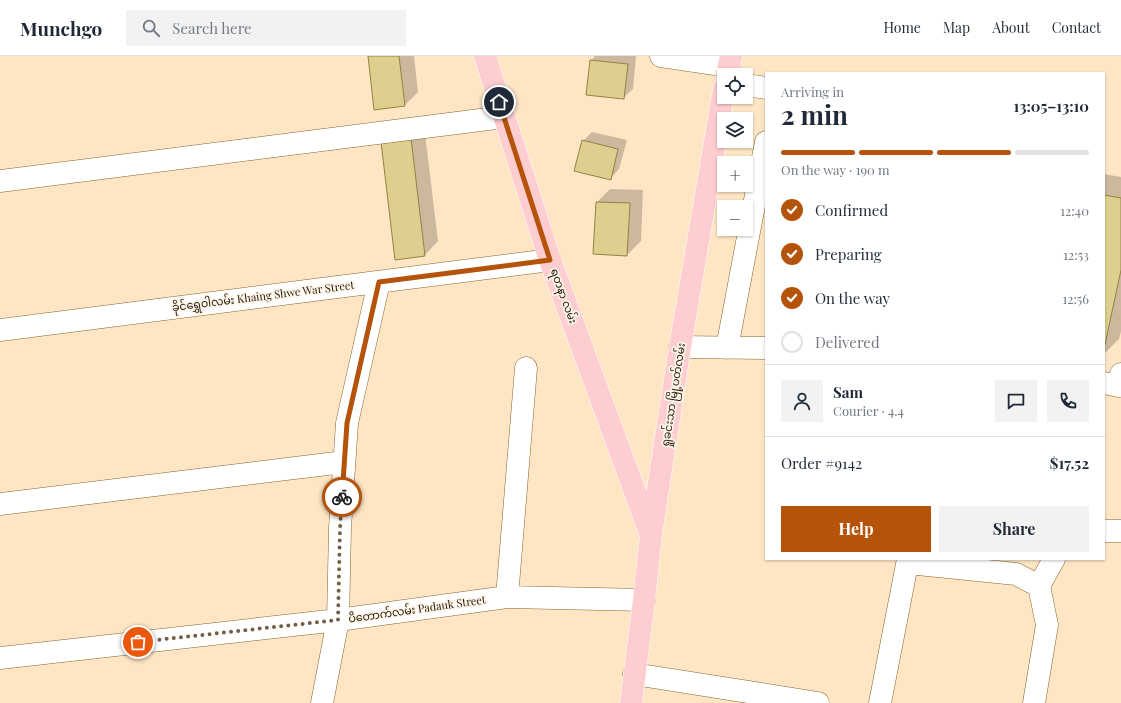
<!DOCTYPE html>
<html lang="en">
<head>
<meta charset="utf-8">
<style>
  :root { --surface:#fff; --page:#f2f2f3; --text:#1f2937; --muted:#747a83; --line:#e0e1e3; --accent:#b45309 }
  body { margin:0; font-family:"Playfair Display","Noto Sans Myanmar",serif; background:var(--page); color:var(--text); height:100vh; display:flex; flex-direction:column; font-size:15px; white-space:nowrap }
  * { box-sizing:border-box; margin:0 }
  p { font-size:13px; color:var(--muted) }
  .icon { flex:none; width:22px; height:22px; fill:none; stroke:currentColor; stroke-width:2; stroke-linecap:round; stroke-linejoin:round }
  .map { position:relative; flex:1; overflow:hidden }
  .drawer { position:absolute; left:765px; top:16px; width:340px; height:488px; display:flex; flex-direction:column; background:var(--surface); border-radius:0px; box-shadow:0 1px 3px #0004 }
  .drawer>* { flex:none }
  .tools { position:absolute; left:717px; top:12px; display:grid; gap:8px }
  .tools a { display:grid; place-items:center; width:36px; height:36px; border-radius:0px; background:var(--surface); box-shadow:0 1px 3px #0004; font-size:20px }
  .pin { position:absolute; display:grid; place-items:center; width:34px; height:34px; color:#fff; margin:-17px; border:2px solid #fff; border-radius:50%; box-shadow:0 1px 4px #0007 }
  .courier { position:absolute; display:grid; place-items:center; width:40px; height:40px; margin:-20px; border:3px solid #b45309; border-radius:50%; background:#fff; color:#222; box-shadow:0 1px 5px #0007 }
  .overview em { font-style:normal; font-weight:700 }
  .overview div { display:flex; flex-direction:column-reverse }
  .overview { display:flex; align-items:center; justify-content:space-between; height:68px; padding:0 16px }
  h1 { font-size:26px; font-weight:700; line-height:30px }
  .bar { display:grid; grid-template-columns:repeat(4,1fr); gap:6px 4px; align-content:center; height:48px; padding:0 16px }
  .bar i { height:5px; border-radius:3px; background:var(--line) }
  .bar .on { background:var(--accent) }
  .bar p { grid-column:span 4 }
  .line { display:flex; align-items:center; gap:10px; padding:0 16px; border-top:1px solid var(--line) }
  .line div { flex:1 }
  .round { display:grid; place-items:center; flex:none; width:42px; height:42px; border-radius:0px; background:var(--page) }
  ol { padding:0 16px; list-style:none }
  li { display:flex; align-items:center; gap:12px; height:44px }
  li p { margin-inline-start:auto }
  li .icon { padding:4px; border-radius:50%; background:var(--accent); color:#fff; stroke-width:4 }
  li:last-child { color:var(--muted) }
  li i { width:22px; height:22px; border:2px solid var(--line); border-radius:50% }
  .action { display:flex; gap:8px; margin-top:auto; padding:8px 16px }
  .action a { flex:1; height:46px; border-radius:0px; background:var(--accent); color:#fff; font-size:16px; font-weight:700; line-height:46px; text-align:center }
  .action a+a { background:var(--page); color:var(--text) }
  header { display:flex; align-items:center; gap:24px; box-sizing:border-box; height:56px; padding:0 20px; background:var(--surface); border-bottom:1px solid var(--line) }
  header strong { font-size:19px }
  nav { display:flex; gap:22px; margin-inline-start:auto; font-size:14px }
  .search { width:280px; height:36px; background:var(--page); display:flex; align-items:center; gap:10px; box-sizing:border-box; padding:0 14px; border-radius:0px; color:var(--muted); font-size:15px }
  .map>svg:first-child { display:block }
  .shadow { fill:#0003 }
  .building { fill:#dfcf8f; stroke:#928244 }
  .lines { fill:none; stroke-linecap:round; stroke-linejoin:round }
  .minor-casing { stroke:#87632d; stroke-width:23 }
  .major-casing { stroke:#fff; stroke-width:23 }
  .minor { stroke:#fff; stroke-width:22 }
  .major { stroke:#fdcdd0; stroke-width:22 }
  .done { stroke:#715f46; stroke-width:4; stroke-dasharray:0 7.2 }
  .route { stroke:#b45309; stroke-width:5 }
  .labels { text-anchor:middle; stroke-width:3.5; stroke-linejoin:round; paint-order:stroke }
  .street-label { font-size:11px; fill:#251702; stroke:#fef6eb }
</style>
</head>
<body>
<header>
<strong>Munchgo</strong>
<div class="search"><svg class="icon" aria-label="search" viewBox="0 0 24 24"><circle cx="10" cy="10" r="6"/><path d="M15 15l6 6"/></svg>Search here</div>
<nav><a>Home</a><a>Map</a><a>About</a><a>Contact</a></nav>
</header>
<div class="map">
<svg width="1121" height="647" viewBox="0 0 1121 647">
  <rect width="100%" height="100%" fill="#fee6c5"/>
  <path class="shadow" d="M 369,0 L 414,0 L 418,36 L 405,49 Z
    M 595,0 L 636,0 L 633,33 L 623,42 L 591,5 Z
    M 424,69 L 438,185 L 425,199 L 382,86 Z
    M 592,76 L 627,84 L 619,113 L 610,123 L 583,85 Z
    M 1104,118 L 1121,121 L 1121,275 L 1119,283 L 1104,298 Z
    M 610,133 L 643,134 L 641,185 L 627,199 L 594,198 L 597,146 Z"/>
  <path class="building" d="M 368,0 L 399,0 L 405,50 L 374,54 Z
    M 590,4 L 628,8 L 624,43 L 586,39 Z
    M 411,82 L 425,200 L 395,204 L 381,86 Z
    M 582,84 L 618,93 L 611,124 L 574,115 Z
    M 1104,139 L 1121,142 L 1121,214 L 1104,293 Z
    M 596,146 L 630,147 L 627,200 L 593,198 Z"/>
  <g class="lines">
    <g class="minor-casing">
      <path id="minor" d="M 661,0 L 729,10
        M 746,29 L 766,32
        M 0,125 L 504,61
        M 0,274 L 550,204
        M 680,291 L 766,292
        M 727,292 L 766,86
        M 1104,327 L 1119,330 L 1121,318
        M 0,448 L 344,406
        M 1104,475 L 1121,475
        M 908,507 L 1016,518 L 1039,530 L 1047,569 L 1034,647
        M 1039,530 L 1054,503
        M 507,541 L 526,312
        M 0,602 L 338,564 L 507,541 L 644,544
        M 634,618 L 818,647
        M 322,647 L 338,564 L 340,472 L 347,367 L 379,226
        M 880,647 L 908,503"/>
    </g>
    <g class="major-casing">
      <path id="major" d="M 485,0 L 550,204 L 650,477
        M 727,19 L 731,0
        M 631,647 L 644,544 L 651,478 L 680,291 L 724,33"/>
    </g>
    <use href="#minor" class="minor"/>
    <use href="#major" class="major"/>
  </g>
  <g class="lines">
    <path class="done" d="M 138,586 L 338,564 L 340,472 L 342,441"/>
    <path class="route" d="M 342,441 L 347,367 L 379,226 L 550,204 L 499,46"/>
  </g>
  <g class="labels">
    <g class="street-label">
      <text transform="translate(263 240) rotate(-7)" y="4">ခိုင်ရွှေဝါလမ်း Khaing Shwe War Street</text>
      <text transform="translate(564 240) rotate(70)" y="4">ရတနာ လမ်း</text>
      <text transform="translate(673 339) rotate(-81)" y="4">ရှုခင်းသာ မြို့ပတ်လမ်း</text>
      <text transform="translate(417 553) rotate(-8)" y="4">ပိတောက်လမ်း Padauk Street</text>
    </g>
  </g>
</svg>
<div class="tools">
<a><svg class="icon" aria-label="locate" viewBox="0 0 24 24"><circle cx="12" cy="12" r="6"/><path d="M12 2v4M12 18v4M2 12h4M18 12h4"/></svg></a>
<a><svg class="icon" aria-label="layers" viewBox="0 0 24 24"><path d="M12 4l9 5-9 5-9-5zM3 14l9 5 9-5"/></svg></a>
<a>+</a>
<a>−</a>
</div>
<div class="pin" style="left:138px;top:586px;background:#ea580c"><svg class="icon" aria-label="bag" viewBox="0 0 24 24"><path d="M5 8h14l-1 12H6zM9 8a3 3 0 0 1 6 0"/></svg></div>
<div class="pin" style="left:499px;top:46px;background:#1f2937"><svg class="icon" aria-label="home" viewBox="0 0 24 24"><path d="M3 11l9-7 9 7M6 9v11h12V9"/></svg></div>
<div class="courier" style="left:342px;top:441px"><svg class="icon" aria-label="bike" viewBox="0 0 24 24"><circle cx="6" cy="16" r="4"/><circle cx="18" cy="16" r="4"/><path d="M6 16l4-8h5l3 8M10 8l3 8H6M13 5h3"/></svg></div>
<section class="drawer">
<div class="overview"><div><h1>2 min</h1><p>Arriving in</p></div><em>13:05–13:10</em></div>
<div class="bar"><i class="on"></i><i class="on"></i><i class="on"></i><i></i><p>On the way · 190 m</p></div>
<ol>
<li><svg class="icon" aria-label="check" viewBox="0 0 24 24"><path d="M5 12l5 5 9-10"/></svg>Confirmed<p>12:40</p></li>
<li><svg class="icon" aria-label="check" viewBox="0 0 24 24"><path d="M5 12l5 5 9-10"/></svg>Preparing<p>12:53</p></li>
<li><svg class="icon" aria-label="check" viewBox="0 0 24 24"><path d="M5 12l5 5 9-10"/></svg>On the way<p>12:56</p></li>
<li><i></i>Delivered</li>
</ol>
<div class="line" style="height:72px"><a class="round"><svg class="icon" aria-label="person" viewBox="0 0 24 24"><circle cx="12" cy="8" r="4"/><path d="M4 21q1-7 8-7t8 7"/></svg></a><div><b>Sam</b><p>Courier · 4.4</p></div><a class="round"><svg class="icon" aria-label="chat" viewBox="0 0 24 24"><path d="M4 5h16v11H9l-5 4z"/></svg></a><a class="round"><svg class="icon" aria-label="phone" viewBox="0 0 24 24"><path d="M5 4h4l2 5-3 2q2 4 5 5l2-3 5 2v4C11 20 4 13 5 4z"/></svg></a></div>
<div class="line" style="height:52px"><div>Order #9142</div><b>$17.52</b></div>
<div class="action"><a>Help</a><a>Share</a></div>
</section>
</div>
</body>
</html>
